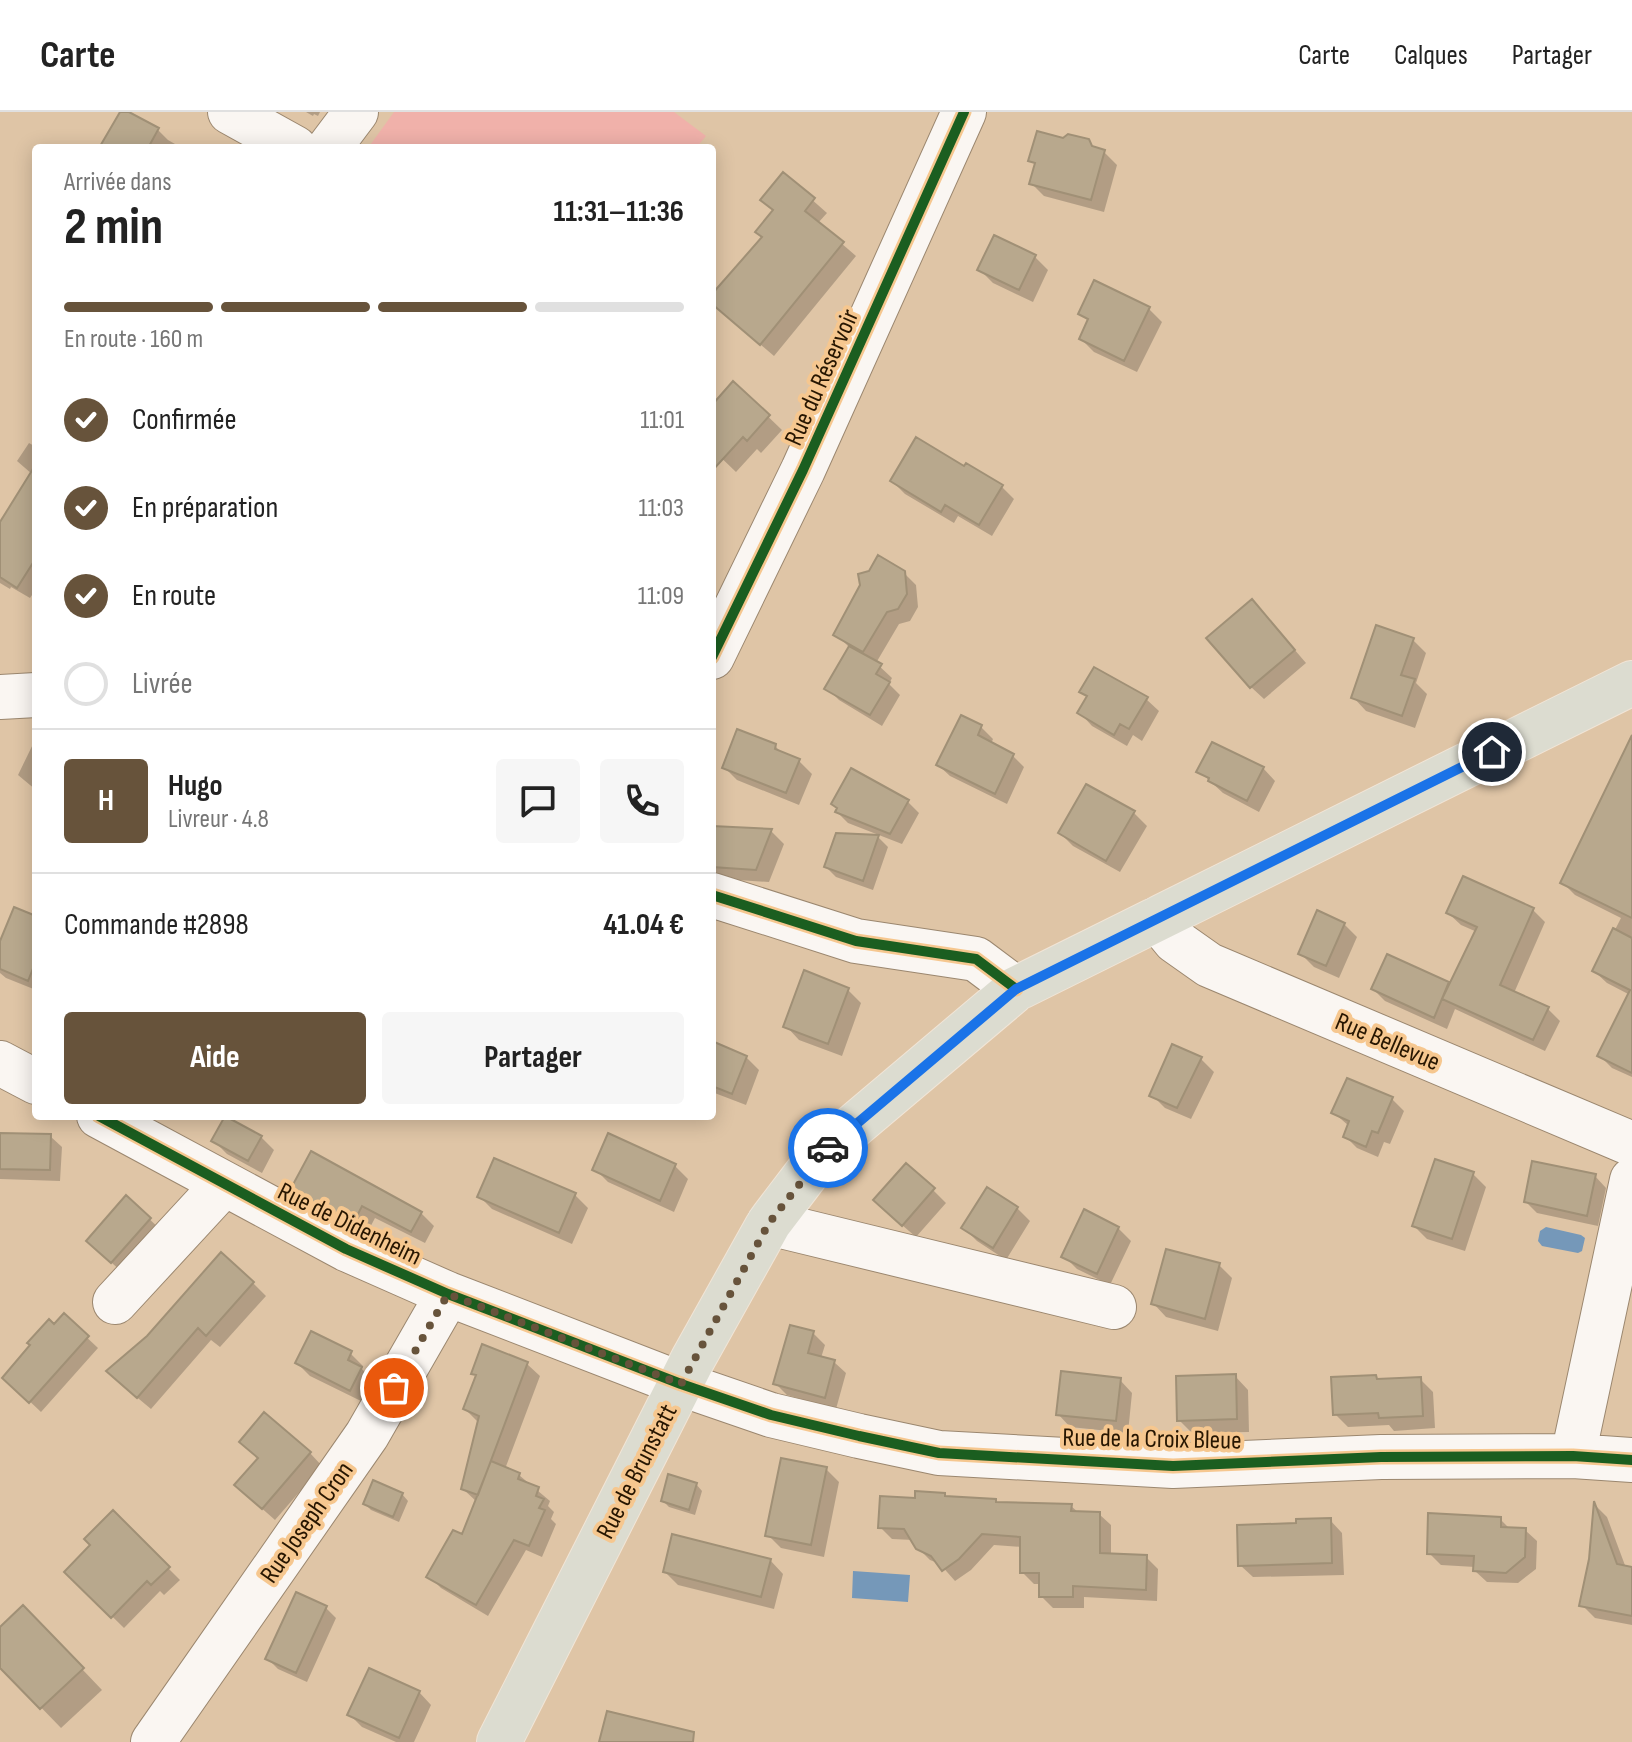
<!DOCTYPE html>
<html lang="fr">
<head>
<meta charset="utf-8">
<style>
  :root { --surface:#fff; --page:#f6f6f6; --text:#222; --muted:#767676; --line:#e0e0e0; --accent:#67533b }
  body { margin:0; font-family:"Sofia Sans Condensed",sans-serif; background:var(--page); color:var(--text); height:100vh; display:flex; flex-direction:column; font-size:30px; white-space:nowrap }
  * { box-sizing:border-box; margin:0 }
  p { font-size:26px; color:var(--muted) }
  .icon { flex:none; width:44px; height:44px; fill:none; stroke:currentColor; stroke-width:2; stroke-linecap:round; stroke-linejoin:round }
  .map { position:relative; flex:1; overflow:hidden }
  .panel { position:absolute; left:32px; top:32px; width:684px; height:976px; display:flex; flex-direction:column; background:var(--surface); border-radius:8px; box-shadow:0 4px 20px #0003 }
  .panel>* { flex:none }
  .pin { position:absolute; display:grid; place-items:center; width:68px; height:68px; color:#fff; margin:-34px; border:4px solid #fff; border-radius:50%; box-shadow:0 2px 8px #0007 }
  .courier { position:absolute; display:grid; place-items:center; width:80px; height:80px; margin:-40px; border:6px solid #1a73e8; border-radius:50%; background:#fff; color:#222; box-shadow:0 2px 10px #0007 }
  .overview em { font-style:normal; font-weight:700 }
  .overview div { display:flex; flex-direction:column-reverse }
  .overview { display:flex; align-items:center; justify-content:space-between; height:136px; padding:0 32px }
  h1 { font-size:52px; font-weight:700; line-height:60px }
  .bar { display:grid; grid-template-columns:repeat(4,1fr); gap:12px 8px; align-content:center; height:96px; padding:0 32px }
  .bar i { height:10px; border-radius:6px; background:var(--line) }
  .bar .on { background:var(--accent) }
  .bar p { grid-column:span 4 }
  .line { display:flex; align-items:center; gap:20px; padding:0 32px; border-top:2px solid var(--line) }
  .line div { flex:1 }
  .round { display:grid; place-items:center; flex:none; width:84px; height:84px; border-radius:8px; background:var(--page) }
  ol { padding:0 32px; list-style:none }
  li { display:flex; align-items:center; gap:24px; height:88px }
  li p { margin-inline-start:auto }
  li .icon { padding:8px; border-radius:50%; background:var(--accent); color:#fff; stroke-width:4 }
  li:last-child { color:var(--muted) }
  li i { width:44px; height:44px; border:4px solid var(--line); border-radius:50% }
  .primary-button { display:flex; gap:16px; margin-top:auto; padding:16px 32px }
  .primary-button a { flex:1; height:92px; border-radius:8px; background:var(--accent); color:#fff; font-size:32px; font-weight:700; line-height:92px; text-align:center }
  .primary-button a+a { background:var(--page); color:var(--text) }
  header { display:flex; align-items:center; gap:48px; box-sizing:border-box; height:112px; padding:0 40px; background:var(--surface); border-bottom:2px solid var(--line) }
  header strong { font-size:38px }
  nav { display:flex; gap:44px; margin-inline-start:auto; font-size:28px }
  .map>svg:first-child { display:block }
  .green { fill:#f0b1aa }
  .water { fill:#7598b9 }
  .shadow { fill:#0003 }
  .building { fill:#b8a88d; stroke:#a09076; stroke-width:2 }
  .lines { fill:none; stroke-linecap:round; stroke-linejoin:round }
  .minor-casing { stroke:#9b876f; stroke-width:46 }
  .major-casing { stroke:#f1e5d7; stroke-width:46 }
  .minor { stroke:#faf6f2; stroke-width:44 }
  .major { stroke:#dcdcd0; stroke-width:44 }
  .cycleway-casing { stroke:#f6c78f; stroke-width:15 }
  .cycleway { stroke:#1b5e20; stroke-width:10 }
  .done { stroke:#67533b; stroke-width:8; stroke-dasharray:0 14.4 }
  .route { stroke:#1a73e8; stroke-width:10 }
  .labels { text-anchor:middle; stroke-width:8; stroke-linejoin:round; paint-order:stroke }
  .street-label { font-size:26px; fill:#271601; stroke:#f6c78f }
</style>
</head>
<body>
<header>
<strong>Carte</strong>
<nav><a>Carte</a><a>Calques</a><a>Partager</a></nav>
</header>
<div class="map">
<svg width="1632" height="1630" viewBox="0 0 1632 1630">
  <rect width="100%" height="100%" fill="#dfc5a6"/>
  <path class="green" d="M 394,0 L 674,0 L 706,24 L 696,36 L 368,36 Z"/>
  <path class="water" d="M 1546,1115 L 1581,1123 L 1585,1126 L 1582,1139 L 1578,1141 L 1542,1134 L 1538,1129 L 1540,1119 Z
    M 853,1459 L 910,1463 L 908,1490 L 852,1486 Z"/>
  <path class="shadow" d="M 122,0 L 125,0 L 158,18 L 168,28 L 182,36 L 101,36 Z
    M 306,0 L 320,0 L 318,4 L 314,2 L 313,4 Z
    M 1063,29 L 1088,29 L 1096,38 L 1104,40 L 1117,53 L 1104,100 L 1044,84 L 1031,71 L 1036,54 L 1031,48 Z
    M 784,63 L 827,101 L 818,111 L 856,144 L 774,244 L 722,200 L 712,189 L 712,185 L 764,126 L 775,100 Z
    M 1035,145 L 1048,158 L 1033,190 L 993,171 L 980,158 Z
    M 1149,197 L 1162,210 L 1137,260 L 1094,240 L 1081,227 L 1089,210 L 1080,201 Z
    M 734,272 L 782,318 L 761,341 L 757,337 L 736,360 L 712,337 L 712,296 Z
    M 29,331 L 36,335 L 36,477 L 30,486 L 11,475 L 10,477 L 0,471 L 0,414 L 32,362 L 17,349 Z
    M 965,356 L 1001,374 L 1014,387 L 992,424 L 958,404 L 954,411 L 905,382 L 892,369 Z
    M 904,461 L 916,473 L 918,495 L 910,509 L 899,512 L 876,551 L 892,566 L 889,572 L 900,583 L 882,614 L 839,588 L 827,576 L 850,536 L 836,522 Z
    M 1264,502 L 1306,551 L 1264,587 L 1251,575 Z
    M 1413,528 L 1426,541 L 1416,571 L 1427,582 L 1415,616 L 1366,599 L 1353,585 Z
    M 1082,580 L 1146,587 L 1159,599 L 1142,629 L 1133,623 L 1127,634 L 1092,614 L 1080,601 L 1088,586 Z
    M 981,615 L 993,627 L 991,632 L 1013,644 L 1024,655 L 1007,692 L 950,664 L 938,653 Z
    M 35,628 L 36,629 L 36,678 L 18,663 Z
    M 775,634 L 784,643 L 799,649 L 812,662 L 799,693 L 737,668 L 724,655 Z
    M 1263,656 L 1275,669 L 1259,700 L 1223,681 L 1199,659 Z
    M 852,658 L 908,690 L 919,701 L 902,732 L 848,711 L 837,700 Z
    M 1632,670 L 1632,884 L 1607,871 L 1594,859 L 1621,806 L 1575,783 L 1562,770 Z
    M 1087,674 L 1134,701 L 1147,714 L 1120,760 L 1073,734 L 1060,721 Z
    M 712,716 L 771,719 L 784,732 L 769,770 L 721,767 L 712,758 Z
    M 837,723 L 878,725 L 888,735 L 873,778 L 836,765 L 826,755 Z
    M 1533,798 L 1545,810 L 1514,881 L 1547,896 L 1560,909 L 1545,939 L 1455,897 L 1447,917 L 1385,889 L 1373,877 L 1447,872 L 1450,875 L 1477,820 L 1461,813 L 1448,801 Z
    M 36,807 L 36,878 L 6,866 L 0,861 L 0,834 Z
    M 1344,812 L 1357,825 L 1339,866 L 1314,855 L 1301,842 Z
    M 848,878 L 861,891 L 842,944 L 799,928 L 786,914 Z
    M 1632,922 L 1632,965 L 1612,956 L 1600,944 Z
    M 712,935 L 746,945 L 759,958 L 746,993 L 712,980 Z
    M 1201,947 L 1214,960 L 1191,1007 L 1165,996 L 1152,983 Z
    M 1348,968 L 1392,987 L 1404,999 L 1390,1032 L 1384,1030 L 1378,1045 L 1357,1036 L 1345,1024 L 1349,1014 L 1334,1001 Z
    M 0,1022 L 50,1024 L 62,1035 L 60,1069 L 0,1067 Z
    M 261,1025 L 274,1038 L 262,1061 L 227,1042 L 214,1029 Z
    M 675,1054 L 688,1067 L 674,1100 L 608,1070 L 595,1057 Z
    M 1473,1062 L 1486,1075 L 1465,1139 L 1427,1127 L 1414,1114 Z
    M 1595,1064 L 1606,1076 L 1598,1114 L 1537,1101 L 1526,1090 Z
    M 293,1078 L 421,1101 L 434,1114 L 425,1131 L 375,1106 L 366,1123 L 305,1091 Z
    M 933,1078 L 946,1091 L 916,1125 L 888,1101 Z
    M 575,1083 L 588,1096 L 572,1132 L 492,1097 L 480,1085 Z
    M 127,1086 L 162,1119 L 124,1162 L 100,1140 Z
    M 1017,1096 L 1030,1109 L 1006,1148 L 977,1129 L 964,1116 Z
    M 1118,1116 L 1131,1129 L 1110,1173 L 1077,1157 L 1064,1144 Z
    M 1219,1153 L 1232,1166 L 1218,1219 L 1166,1205 L 1153,1191 Z
    M 253,1171 L 266,1184 L 220,1235 L 211,1228 L 151,1297 L 121,1272 Z
    M 64,1204 L 98,1236 L 41,1300 L 5,1266 Z
    M 813,1221 L 825,1233 L 821,1246 L 834,1250 L 846,1261 L 836,1297 L 787,1283 L 775,1271 Z
    M 350,1241 L 363,1254 L 362,1257 L 373,1269 L 363,1290 L 310,1264 L 297,1251 Z
    M 527,1252 L 540,1264 L 505,1357 L 519,1363 L 550,1389 L 548,1394 L 554,1400 L 551,1407 L 556,1412 L 542,1445 L 526,1438 L 488,1504 L 441,1476 L 429,1464 L 463,1425 L 477,1390 L 463,1377 L 478,1310 L 465,1297 L 477,1265 L 474,1261 Z
    M 1235,1264 L 1248,1278 L 1249,1320 L 1192,1321 L 1179,1308 Z
    M 1376,1265 L 1380,1269 L 1420,1267 L 1433,1280 L 1435,1316 L 1394,1319 L 1389,1313 L 1348,1315 L 1335,1302 Z
    M 1120,1268 L 1132,1281 L 1128,1321 L 1070,1315 L 1058,1302 Z
    M 310,1341 L 322,1354 L 275,1408 L 249,1385 Z
    M 826,1357 L 839,1370 L 824,1445 L 781,1436 L 768,1423 Z
    M 696,1372 L 702,1379 L 695,1403 L 669,1395 L 663,1389 Z
    M 402,1382 L 408,1389 L 399,1410 L 371,1398 L 365,1392 Z
    M 944,1383 L 948,1387 L 996,1389 L 998,1392 L 1071,1394 L 1079,1401 L 1099,1402 L 1111,1413 L 1111,1444 L 1146,1445 L 1158,1457 L 1157,1489 L 1084,1485 L 1084,1496 L 1053,1496 L 1041,1484 L 1041,1472 L 1034,1472 L 1022,1460 L 1022,1435 L 994,1433 L 971,1458 L 955,1469 L 940,1452 L 930,1448 L 917,1435 L 913,1428 L 892,1427 L 880,1415 L 916,1389 Z
    M 1596,1394 L 1607,1405 L 1626,1456 L 1632,1457 L 1632,1513 L 1595,1506 L 1582,1493 L 1591,1447 Z
    M 113,1401 L 180,1468 L 164,1483 L 160,1479 L 124,1516 L 67,1460 L 93,1434 Z
    M 1500,1407 L 1510,1417 L 1525,1418 L 1537,1429 L 1536,1457 L 1518,1471 L 1487,1470 L 1475,1459 L 1475,1455 L 1441,1453 L 1429,1441 Z
    M 1330,1408 L 1342,1421 L 1344,1463 L 1253,1465 L 1240,1453 L 1298,1413 Z
    M 770,1448 L 783,1462 L 774,1497 L 678,1473 L 665,1460 Z
    M 326,1496 L 336,1506 L 307,1570 L 278,1557 L 267,1546 Z
    M 43,1516 L 102,1578 L 61,1616 L 0,1553 L 0,1518 Z
    M 419,1580 L 431,1593 L 414,1630 L 396,1630 L 362,1615 L 350,1603 Z"/>
  <path class="building" d="M 120,0 L 129,0 L 159,16 L 148,36 L 99,36 Z
    M 1037,19 L 1063,26 L 1068,22 L 1089,27 L 1092,34 L 1105,38 L 1091,88 L 1029,72 L 1035,51 L 1028,49 Z
    M 783,60 L 815,86 L 805,99 L 844,130 L 760,233 L 712,192 L 712,182 L 762,125 L 755,120 L 773,98 L 760,88 Z
    M 994,123 L 1036,143 L 1019,178 L 977,158 Z
    M 1094,168 L 1150,195 L 1124,249 L 1079,227 L 1088,207 L 1078,202 Z
    M 733,269 L 770,303 L 747,329 L 743,325 L 712,359 L 712,293 Z
    M 916,325 L 964,354 L 966,351 L 1003,373 L 979,413 L 945,393 L 941,400 L 890,369 Z
    M 36,352 L 36,446 L 17,476 L 0,465 L 0,410 Z
    M 878,443 L 905,459 L 907,482 L 898,497 L 887,500 L 863,540 L 833,523 L 860,473 L 858,462 L 869,459 Z
    M 1252,487 L 1295,538 L 1250,576 L 1206,526 Z
    M 1376,513 L 1414,526 L 1401,563 L 1415,567 L 1402,604 L 1351,586 Z
    M 849,534 L 882,552 L 876,562 L 890,570 L 870,603 L 824,577 Z
    M 1094,555 L 1148,585 L 1129,617 L 1120,612 L 1114,623 L 1077,601 L 1087,584 L 1079,580 Z
    M 961,603 L 982,613 L 978,623 L 1014,642 L 995,682 L 936,653 Z
    M 737,617 L 776,632 L 775,637 L 800,647 L 786,681 L 722,656 Z
    M 1632,623 L 1632,806 L 1560,771 Z
    M 1212,630 L 1264,655 L 1247,689 L 1208,669 L 1209,666 L 1196,660 Z
    M 851,656 L 909,688 L 890,722 L 835,700 L 837,696 L 831,692 Z
    M 1086,672 L 1135,699 L 1106,749 L 1058,721 Z
    M 712,714 L 772,717 L 756,758 L 712,755 Z
    M 836,721 L 879,723 L 863,769 L 824,755 Z
    M 1463,764 L 1534,796 L 1500,873 L 1549,895 L 1533,928 L 1442,887 L 1477,815 L 1446,801 Z
    M 14,795 L 36,804 L 36,849 L 28,869 L 0,857 L 0,829 Z
    M 1317,798 L 1345,811 L 1326,854 L 1298,842 Z
    M 1613,816 L 1632,826 L 1632,961 L 1597,944 L 1630,878 L 1592,859 Z
    M 1387,842 L 1449,870 L 1434,906 L 1371,877 Z
    M 804,858 L 849,876 L 828,932 L 783,915 Z
    M 712,929 L 747,944 L 732,982 L 712,974 Z
    M 1172,932 L 1202,945 L 1177,996 L 1149,984 Z
    M 1347,966 L 1393,985 L 1378,1021 L 1372,1019 L 1366,1035 L 1343,1025 L 1349,1009 L 1331,1001 Z
    M 225,1004 L 262,1024 L 248,1049 L 211,1029 Z
    M 0,1021 L 51,1022 L 50,1058 L 0,1057 Z
    M 608,1021 L 676,1052 L 660,1089 L 592,1058 Z
    M 311,1039 L 422,1100 L 411,1120 L 362,1094 L 353,1112 L 290,1078 Z
    M 494,1046 L 576,1081 L 559,1121 L 477,1085 Z
    M 1435,1047 L 1474,1060 L 1452,1127 L 1412,1114 Z
    M 1532,1049 L 1596,1062 L 1587,1104 L 1524,1090 Z
    M 906,1051 L 935,1076 L 902,1114 L 873,1088 Z
    M 987,1075 L 1018,1095 L 993,1136 L 961,1116 Z
    M 126,1083 L 151,1106 L 111,1151 L 86,1129 Z
    M 1084,1097 L 1119,1115 L 1097,1162 L 1061,1145 Z
    M 1166,1137 L 1220,1151 L 1205,1207 L 1151,1192 Z
    M 221,1140 L 254,1170 L 206,1224 L 198,1216 L 137,1286 L 106,1259 L 147,1224 Z
    M 64,1201 L 89,1224 L 29,1291 L 2,1266 L 30,1233 L 27,1231 L 49,1207 L 54,1212 Z
    M 790,1213 L 814,1219 L 808,1241 L 835,1248 L 825,1286 L 773,1272 Z
    M 311,1219 L 352,1239 L 348,1248 L 362,1255 L 350,1279 L 295,1251 Z
    M 482,1232 L 528,1250 L 478,1383 L 461,1377 L 479,1304 L 463,1297 L 476,1263 L 471,1262 Z
    M 1061,1259 L 1121,1266 L 1116,1309 L 1056,1303 Z
    M 1236,1262 L 1237,1307 L 1177,1309 L 1176,1264 Z
    M 1376,1263 L 1377,1267 L 1421,1265 L 1423,1304 L 1379,1306 L 1378,1301 L 1333,1303 L 1331,1265 Z
    M 264,1300 L 311,1340 L 262,1397 L 234,1373 L 258,1346 L 239,1330 Z
    M 781,1346 L 827,1355 L 811,1433 L 765,1424 Z
    M 491,1349 L 520,1361 L 518,1367 L 539,1375 L 536,1384 L 544,1387 L 539,1396 L 545,1398 L 529,1434 L 514,1428 L 476,1493 L 426,1465 L 453,1418 L 462,1422 Z
    M 668,1362 L 697,1371 L 689,1398 L 661,1389 Z
    M 373,1368 L 403,1381 L 393,1405 L 363,1392 Z
    M 915,1379 L 945,1381 L 945,1384 L 996,1387 L 996,1390 L 1072,1392 L 1071,1399 L 1100,1400 L 1100,1441 L 1147,1443 L 1146,1478 L 1073,1474 L 1073,1485 L 1039,1485 L 1039,1461 L 1020,1461 L 1020,1425 L 982,1422 L 959,1447 L 942,1459 L 931,1444 L 916,1437 L 904,1417 L 878,1416 L 880,1384 L 915,1386 Z
    M 1594,1389 L 1617,1452 L 1632,1455 L 1632,1504 L 1579,1494 L 1589,1447 Z
    M 113,1398 L 170,1455 L 151,1473 L 147,1469 L 111,1506 L 64,1460 L 90,1433 L 84,1427 Z
    M 1428,1401 L 1501,1405 L 1501,1415 L 1526,1416 L 1525,1445 L 1506,1461 L 1473,1459 L 1474,1444 L 1427,1442 Z
    M 1331,1406 L 1332,1451 L 1238,1454 L 1237,1413 L 1296,1411 L 1296,1407 Z
    M 672,1422 L 771,1447 L 761,1485 L 663,1460 Z
    M 296,1480 L 327,1494 L 296,1561 L 265,1547 Z
    M 23,1493 L 84,1556 L 40,1597 L 0,1556 L 0,1515 Z
    M 369,1556 L 420,1579 L 399,1626 L 347,1603 Z
    M 607,1599 L 694,1620 L 693,1630 L 599,1630 Z"/>
  <g class="lines">
    <g class="minor-casing">
      <path id="minor" d="M 230,0 L 295,36
        M 329,36 L 356,0
        M 712,545 L 803,358 L 964,0
        M 0,585 L 36,583
        M 712,783 L 856,829 L 976,847 L 1016,877
        M 1157,807 L 1175,829 L 1209,853 L 1632,1032
        M 0,951 L 36,970
        M 99,1004 L 346,1137 L 448,1182 L 681,1272 L 771,1303 L 859,1324 L 939,1341 L 1173,1354 L 1381,1345 L 1573,1344 L 1632,1348
        M 769,1111 L 1114,1195
        M 115,1190 L 224,1072
        M 1573,1344 L 1632,1068
        M 153,1630 L 367,1323 L 448,1182"/>
    </g>
    <g class="major-casing">
      <path id="major" d="M 499,1630 L 693,1247 L 769,1111 L 823,1040 L 1016,877 L 1632,571"/>
    </g>
    <use href="#minor" class="minor"/>
    <use href="#major" class="major"/>
    <g class="cycleway-casing">
      <path id="cycleway" d="M 712,545 L 803,358 L 964,0
        M 712,783 L 856,829 L 976,847 L 1016,877
        M 99,1004 L 346,1137 L 448,1182 L 681,1272 L 771,1303 L 859,1324 L 939,1341 L 1173,1354 L 1381,1345 L 1573,1344 L 1632,1348"/>
    </g>
    <use href="#cycleway" class="cycleway"/>
  </g>
  <g class="lines">
    <path class="done" d="M 394,1276 L 448,1182 L 681,1272 L 769,1111 L 828,1036"/>
    <path class="route" d="M 828,1036 L 1016,877 L 1492,640"/>
  </g>
  <g class="labels">
    <g class="street-label">
      <text transform="translate(821 265) rotate(-66)" y="9">Rue du Réservoir</text>
      <text transform="translate(1388 929) rotate(23)" y="9">Rue Bellevue</text>
      <text transform="translate(350 1111) rotate(26)" y="9">Rue de Didenheim</text>
      <text transform="translate(1152 1326) rotate(1)" y="9">Rue de la Croix Bleue</text>
      <text transform="translate(636 1359) rotate(-63)" y="9">Rue de Brunstatt</text>
      <text transform="translate(306 1410) rotate(-55)" y="9">Rue Joseph Cron</text>
    </g>
  </g>
</svg>
<div class="pin" style="left:394px;top:1276px;background:#ea580c"><svg class="icon" aria-label="bag" viewBox="0 0 24 24"><path d="M5 8h14l-1 12H6zM9 8a3 3 0 0 1 6 0"/></svg></div>
<div class="pin" style="left:1492px;top:640px;background:#1f2937"><svg class="icon" aria-label="home" viewBox="0 0 24 24"><path d="M3 11l9-7 9 7M6 9v11h12V9"/></svg></div>
<div class="courier" style="left:828px;top:1036px"><svg class="icon" aria-label="car" viewBox="0 0 24 24"><path d="M5 17H2v-5l4-1 3-4h7l3 4 3 1v5h-3M9 17h6M6 11h13"/><circle cx="7" cy="17" r="2"/><circle cx="17" cy="17" r="2"/></svg></div>
<section class="panel">
<div class="overview"><div><h1>2 min</h1><p>Arrivée dans</p></div><em>11:31–11:36</em></div>
<div class="bar"><i class="on"></i><i class="on"></i><i class="on"></i><i></i><p>En route · 160 m</p></div>
<ol>
<li><svg class="icon" aria-label="check" viewBox="0 0 24 24"><path d="M5 12l5 5 9-10"/></svg>Confirmée<p>11:01</p></li>
<li><svg class="icon" aria-label="check" viewBox="0 0 24 24"><path d="M5 12l5 5 9-10"/></svg>En préparation<p>11:03</p></li>
<li><svg class="icon" aria-label="check" viewBox="0 0 24 24"><path d="M5 12l5 5 9-10"/></svg>En route<p>11:09</p></li>
<li><i></i>Livrée</li>
</ol>
<div class="line" style="height:144px"><b class="round" style="background:var(--accent);color:#fff">H</b><div><b>Hugo</b><p>Livreur · 4.8</p></div><a class="round"><svg class="icon" aria-label="chat" viewBox="0 0 24 24"><path d="M4 5h16v11H9l-5 4z"/></svg></a><a class="round"><svg class="icon" aria-label="phone" viewBox="0 0 24 24"><path d="M5 4h4l2 5-3 2q2 4 5 5l2-3 5 2v4C11 20 4 13 5 4z"/></svg></a></div>
<div class="line" style="height:104px"><div>Commande #2898</div><b>41.04 €</b></div>
<div class="primary-button"><a>Aide</a><a>Partager</a></div>
</section>
</div>
</body>
</html>
